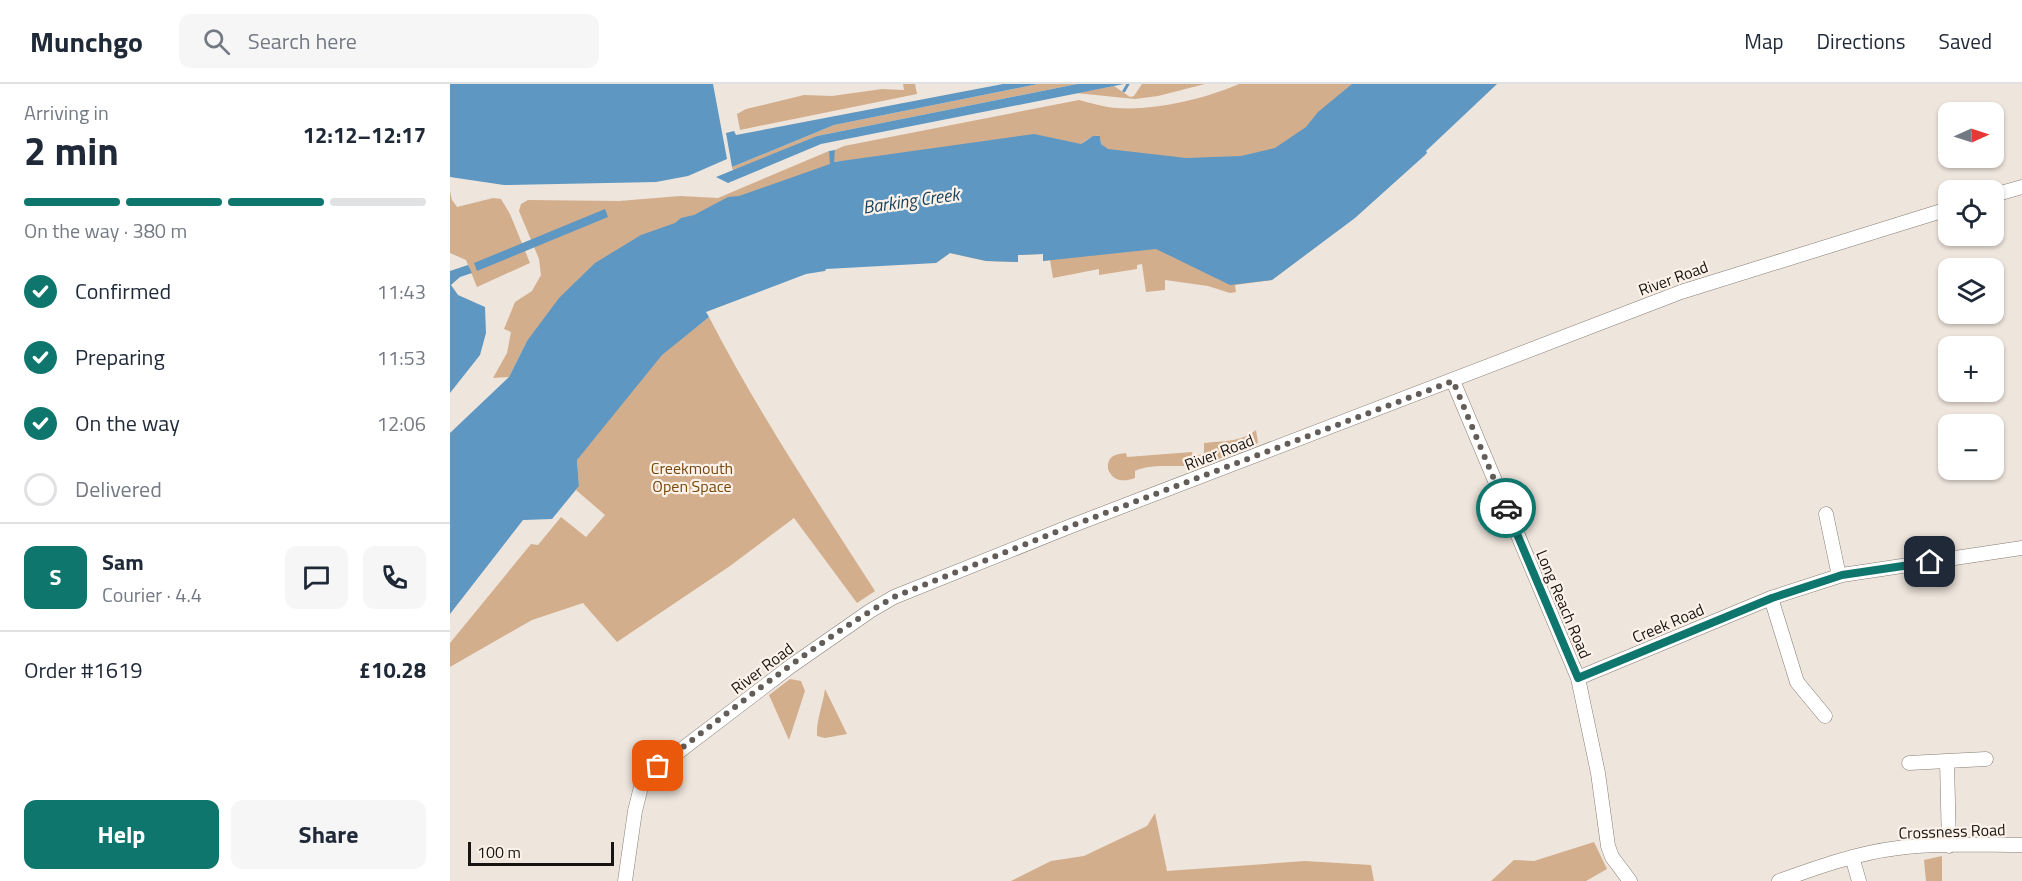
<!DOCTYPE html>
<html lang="en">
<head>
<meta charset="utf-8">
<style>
  :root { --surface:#fff; --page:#f6f6f7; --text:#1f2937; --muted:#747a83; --line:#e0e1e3; --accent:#0f766e }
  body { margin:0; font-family:"Titillium Web",sans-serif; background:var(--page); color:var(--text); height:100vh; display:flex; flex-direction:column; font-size:22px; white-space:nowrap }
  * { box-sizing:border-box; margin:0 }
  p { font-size:20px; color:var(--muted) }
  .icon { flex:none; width:33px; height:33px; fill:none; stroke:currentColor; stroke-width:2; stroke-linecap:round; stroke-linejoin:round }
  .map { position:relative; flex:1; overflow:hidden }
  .panel { display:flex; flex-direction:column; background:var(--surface); width:450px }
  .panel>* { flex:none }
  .needle { width:39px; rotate:87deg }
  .controls { position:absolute; left:1488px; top:18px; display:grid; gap:12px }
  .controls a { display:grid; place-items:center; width:66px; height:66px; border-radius:12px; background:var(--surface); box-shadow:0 2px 4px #0004; font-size:30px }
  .scale { position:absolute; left:18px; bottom:15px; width:146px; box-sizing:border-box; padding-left:6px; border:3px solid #171411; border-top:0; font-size:16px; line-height:21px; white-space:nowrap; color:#171411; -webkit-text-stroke:4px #fcf2e9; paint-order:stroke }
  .pin { position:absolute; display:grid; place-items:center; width:51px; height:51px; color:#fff; margin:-26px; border-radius:12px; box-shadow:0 3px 9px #0006 }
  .courier { position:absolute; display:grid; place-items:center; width:60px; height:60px; margin:-30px; border:4px solid #0f766e; border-radius:50%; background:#fff; color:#222; box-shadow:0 2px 8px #0007 }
  .overview em { font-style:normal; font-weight:700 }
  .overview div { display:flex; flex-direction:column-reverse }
  .overview { display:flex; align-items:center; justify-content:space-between; height:102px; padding:0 24px }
  h1 { font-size:39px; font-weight:700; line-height:45px }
  .bar { display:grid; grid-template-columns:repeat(4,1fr); gap:9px 6px; align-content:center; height:72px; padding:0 24px }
  .bar i { height:8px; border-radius:4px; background:var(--line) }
  .bar .active { background:var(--accent) }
  .bar p { grid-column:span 4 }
  .line { display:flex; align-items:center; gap:15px; padding:0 24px; border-top:2px solid var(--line) }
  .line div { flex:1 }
  .round { display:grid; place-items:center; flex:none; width:63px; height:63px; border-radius:12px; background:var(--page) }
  ol { padding:0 24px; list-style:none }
  li { display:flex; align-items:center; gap:18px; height:66px }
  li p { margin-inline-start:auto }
  li .icon { padding:6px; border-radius:50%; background:var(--accent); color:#fff; stroke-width:4 }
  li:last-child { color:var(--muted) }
  li i { width:33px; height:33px; border:3px solid var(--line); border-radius:50% }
  .button { display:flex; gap:12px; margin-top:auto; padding:12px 24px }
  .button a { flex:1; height:69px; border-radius:12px; background:var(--accent); color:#fff; font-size:24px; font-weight:700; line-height:69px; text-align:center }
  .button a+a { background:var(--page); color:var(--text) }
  header { display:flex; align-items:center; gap:36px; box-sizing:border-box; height:84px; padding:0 30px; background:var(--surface); border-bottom:2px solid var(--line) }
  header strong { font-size:28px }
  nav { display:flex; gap:33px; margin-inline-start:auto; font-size:21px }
  .search { width:420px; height:54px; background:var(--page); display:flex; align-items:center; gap:15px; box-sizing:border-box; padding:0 21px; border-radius:12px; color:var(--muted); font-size:22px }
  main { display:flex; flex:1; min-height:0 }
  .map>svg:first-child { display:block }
  .green { fill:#d3ae8d }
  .water { fill:#5d97c2 }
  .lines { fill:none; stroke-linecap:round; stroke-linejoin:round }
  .stream { stroke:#5d97c2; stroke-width:3 }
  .minor-casing { stroke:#857d75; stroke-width:15 }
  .minor { stroke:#fff; stroke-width:14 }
  .done { stroke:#625d58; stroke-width:6; stroke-dasharray:0 10.8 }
  .route { stroke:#0f766e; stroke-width:8 }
  .labels { text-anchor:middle; stroke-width:4.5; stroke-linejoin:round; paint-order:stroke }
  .street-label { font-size:16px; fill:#171411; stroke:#fcf2e9 }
  .park-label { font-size:16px; fill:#79480d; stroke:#fcf2e9 }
  .water-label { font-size:18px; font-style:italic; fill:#113f5d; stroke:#fcf2e9 }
</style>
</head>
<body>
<header>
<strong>Munchgo</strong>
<div class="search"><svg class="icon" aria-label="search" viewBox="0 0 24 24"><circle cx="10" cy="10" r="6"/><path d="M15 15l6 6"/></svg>Search here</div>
<nav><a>Map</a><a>Directions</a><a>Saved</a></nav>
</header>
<main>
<section class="panel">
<div class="overview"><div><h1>2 min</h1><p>Arriving in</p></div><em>12:12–12:17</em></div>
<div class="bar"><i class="active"></i><i class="active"></i><i class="active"></i><i></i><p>On the way · 380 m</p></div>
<ol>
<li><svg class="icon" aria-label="check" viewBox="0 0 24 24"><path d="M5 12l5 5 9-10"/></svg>Confirmed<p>11:43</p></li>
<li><svg class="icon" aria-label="check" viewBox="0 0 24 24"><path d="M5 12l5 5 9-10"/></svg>Preparing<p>11:53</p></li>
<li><svg class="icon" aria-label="check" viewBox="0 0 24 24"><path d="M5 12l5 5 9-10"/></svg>On the way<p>12:06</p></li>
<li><i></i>Delivered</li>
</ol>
<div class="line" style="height:108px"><b class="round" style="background:var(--accent);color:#fff">S</b><div><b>Sam</b><p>Courier · 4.4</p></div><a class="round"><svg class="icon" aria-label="chat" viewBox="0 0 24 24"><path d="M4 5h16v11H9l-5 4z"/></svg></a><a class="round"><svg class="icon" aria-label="phone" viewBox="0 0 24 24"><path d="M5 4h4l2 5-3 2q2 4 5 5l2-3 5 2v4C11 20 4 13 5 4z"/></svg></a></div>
<div class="line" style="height:78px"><div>Order #1619</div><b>£10.28</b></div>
<div class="button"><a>Help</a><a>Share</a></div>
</section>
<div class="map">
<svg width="1572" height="797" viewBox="0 0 1572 797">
  <rect width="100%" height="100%" fill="#eee5dc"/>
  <path class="green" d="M 453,0 L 465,0 L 467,10 L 290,46 L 287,30 L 296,25 L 354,11 L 382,12 L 432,5 L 454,6 Z
    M 588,0 L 627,0 L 367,52 L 283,87 L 282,83 L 384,41 Z
    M 692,0 L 755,0 L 708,12 L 685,15 L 626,9 L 664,2 L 680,13 L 684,12 Z
    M 789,0 L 956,0 L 848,69 L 682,90 L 651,60 L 650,52 C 642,51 637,56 631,60 L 383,78 L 385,66 L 394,62 L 629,16 C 641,19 653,23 666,24 C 704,27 754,15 789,0 Z
    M 379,67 L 382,82 L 77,257 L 59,293 L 43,294 L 57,269 L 61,248 L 54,245 L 65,218 L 82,207 L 91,191 L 89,175 L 69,127 L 71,120 L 78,116 L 169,117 L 230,112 L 268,114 Z
    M 0,107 L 2,116 L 7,123 L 43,114 L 51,115 L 60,130 L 80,179 L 27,203 L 16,176 L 0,169 Z
    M 876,155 L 822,196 L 785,201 L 786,208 L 780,209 L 758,202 L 715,196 L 715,206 L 696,208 L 692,180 L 687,181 L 687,185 L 649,191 L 649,185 L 603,194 L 600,176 L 593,177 L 593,170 L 568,171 L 568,178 L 536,177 L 500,169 L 486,179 L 455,157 Z
    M 259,233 C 308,328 367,417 425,507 L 407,519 L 344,434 L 280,482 L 167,558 L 133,519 L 82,536 L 0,583 L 0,559 L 81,460 L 88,461 L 111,433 L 136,453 L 155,431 L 126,406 L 129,402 L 127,376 L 148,306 L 241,247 Z
    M 806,346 L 808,359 C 789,366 765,379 745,381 C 725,384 703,379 685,387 L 685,394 C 674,398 663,398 658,385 C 657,372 665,370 676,369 L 677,373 L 742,368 L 743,372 L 754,370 L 754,359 C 772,357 792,358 806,346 Z
    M 340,595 L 351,597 L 355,607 L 339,656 L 319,611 Z
    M 375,605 L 397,650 L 375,654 L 367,652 C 366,636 373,621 375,605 Z
    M 705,729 L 717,787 L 855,777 L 921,781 L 924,797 L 561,797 L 601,777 L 634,772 L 697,742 Z
    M 1144,758 L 1157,785 L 1136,797 L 1041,797 L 1064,776 L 1084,777 Z
    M 1492,772 L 1492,797 L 1476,797 L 1474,776 Z"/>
  <path class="water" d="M 0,0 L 263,0 L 277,75 L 238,92 L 206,98 L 54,101 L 0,93 Z
    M 553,0 L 588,0 L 384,41 L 282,83 L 276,49 L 284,47 L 286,51 Z
    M 627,0 L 674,0 L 371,60 L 278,99 L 266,93 L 367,52 Z
    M 902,0 L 1047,0 L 976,67 L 977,69 L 974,72 L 905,134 L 822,196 L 780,201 L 706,165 L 593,177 L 593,170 L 568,171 L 568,178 L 536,177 L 500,169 L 486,179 L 376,185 L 375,187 L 356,190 L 256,228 L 259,233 L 212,271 L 127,376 L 129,402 L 102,435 L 73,436 L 0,530 L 0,349 L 59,293 L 77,257 L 109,214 L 145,179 L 191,151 L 225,139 L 231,134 L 244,131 L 278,113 L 289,112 L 380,80 L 379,67 L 385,66 L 384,78 L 584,50 L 631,60 L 643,52 L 650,52 L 651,60 L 658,65 L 736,74 L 791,72 L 825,64 L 856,43 L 868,28 Z
    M 155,125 L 158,133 L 27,187 L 24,179 Z
    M 18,181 L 22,189 L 10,193 L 1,201 L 8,211 L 35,223 L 36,249 L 30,271 L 0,309 L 0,187 Z"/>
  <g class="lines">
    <path class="stream" d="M 674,7 L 678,0"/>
    <g class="minor-casing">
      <path id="minor" d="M 1544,111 L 1572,103
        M 1003,297 L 1128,594 L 1148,689 L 1158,762 L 1162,773 L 1180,797
        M 1376,430 L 1389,492
        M 1321,514 L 1347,598 L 1375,632
        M 1128,594 L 1321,514 L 1392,491 L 1572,464
        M 1459,679 L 1497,677
        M 1499,762 L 1497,677 L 1536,675
        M 1402,773 L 1409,797
        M 175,797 L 185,727 L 193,695 L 341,582 L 420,527 L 444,513 L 621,442 L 1231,208 L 1498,125
        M 1329,797 C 1368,783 1407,769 1448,764 C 1489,759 1531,761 1572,761"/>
    </g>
    <use href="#minor" class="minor"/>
  </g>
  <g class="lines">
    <path class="done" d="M 208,682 C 285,624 361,561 444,513 L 621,442 L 1003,297 L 1056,424"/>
    <path class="route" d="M 1056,424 L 1128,594 L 1322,514 L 1392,491 L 1480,478"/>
  </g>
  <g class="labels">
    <g class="street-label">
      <text transform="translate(1223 194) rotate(-20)" y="6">River Road</text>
      <text transform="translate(769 368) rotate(-21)" y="6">River Road</text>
      <text transform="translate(1114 520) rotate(67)" y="6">Long Reach Road</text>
      <text transform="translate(1218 539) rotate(-23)" y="6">Creek Road</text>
      <text transform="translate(312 584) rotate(-37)" y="6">River Road</text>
      <text transform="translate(1502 747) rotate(-2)" y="6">Crossness Road</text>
    </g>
    <g class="park-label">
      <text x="242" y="390">Creekmouth<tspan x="242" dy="18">Open Space</tspan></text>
    </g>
    <g class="water-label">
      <text transform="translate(461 117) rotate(-8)" y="6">Barking Creek</text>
    </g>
  </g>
</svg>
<div class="controls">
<a><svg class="needle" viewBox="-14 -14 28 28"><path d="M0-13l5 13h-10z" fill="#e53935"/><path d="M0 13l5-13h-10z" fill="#747a83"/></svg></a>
<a><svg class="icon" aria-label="locate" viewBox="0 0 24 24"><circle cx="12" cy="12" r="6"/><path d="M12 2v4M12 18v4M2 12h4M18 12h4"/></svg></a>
<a><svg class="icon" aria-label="layers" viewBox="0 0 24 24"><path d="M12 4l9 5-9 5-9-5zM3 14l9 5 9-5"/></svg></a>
<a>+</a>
<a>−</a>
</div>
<div class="scale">100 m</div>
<div class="pin" style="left:208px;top:682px;background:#ea580c"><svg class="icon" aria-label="bag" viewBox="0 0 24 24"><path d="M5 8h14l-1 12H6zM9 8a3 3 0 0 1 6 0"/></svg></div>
<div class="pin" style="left:1480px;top:478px;background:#1f2937"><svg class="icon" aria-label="home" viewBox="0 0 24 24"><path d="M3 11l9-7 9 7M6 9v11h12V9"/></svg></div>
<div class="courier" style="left:1056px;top:424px"><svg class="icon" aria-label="car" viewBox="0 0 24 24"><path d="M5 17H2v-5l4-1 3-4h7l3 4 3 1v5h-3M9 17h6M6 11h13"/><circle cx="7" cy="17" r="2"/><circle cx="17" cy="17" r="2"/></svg></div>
</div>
</main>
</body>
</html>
